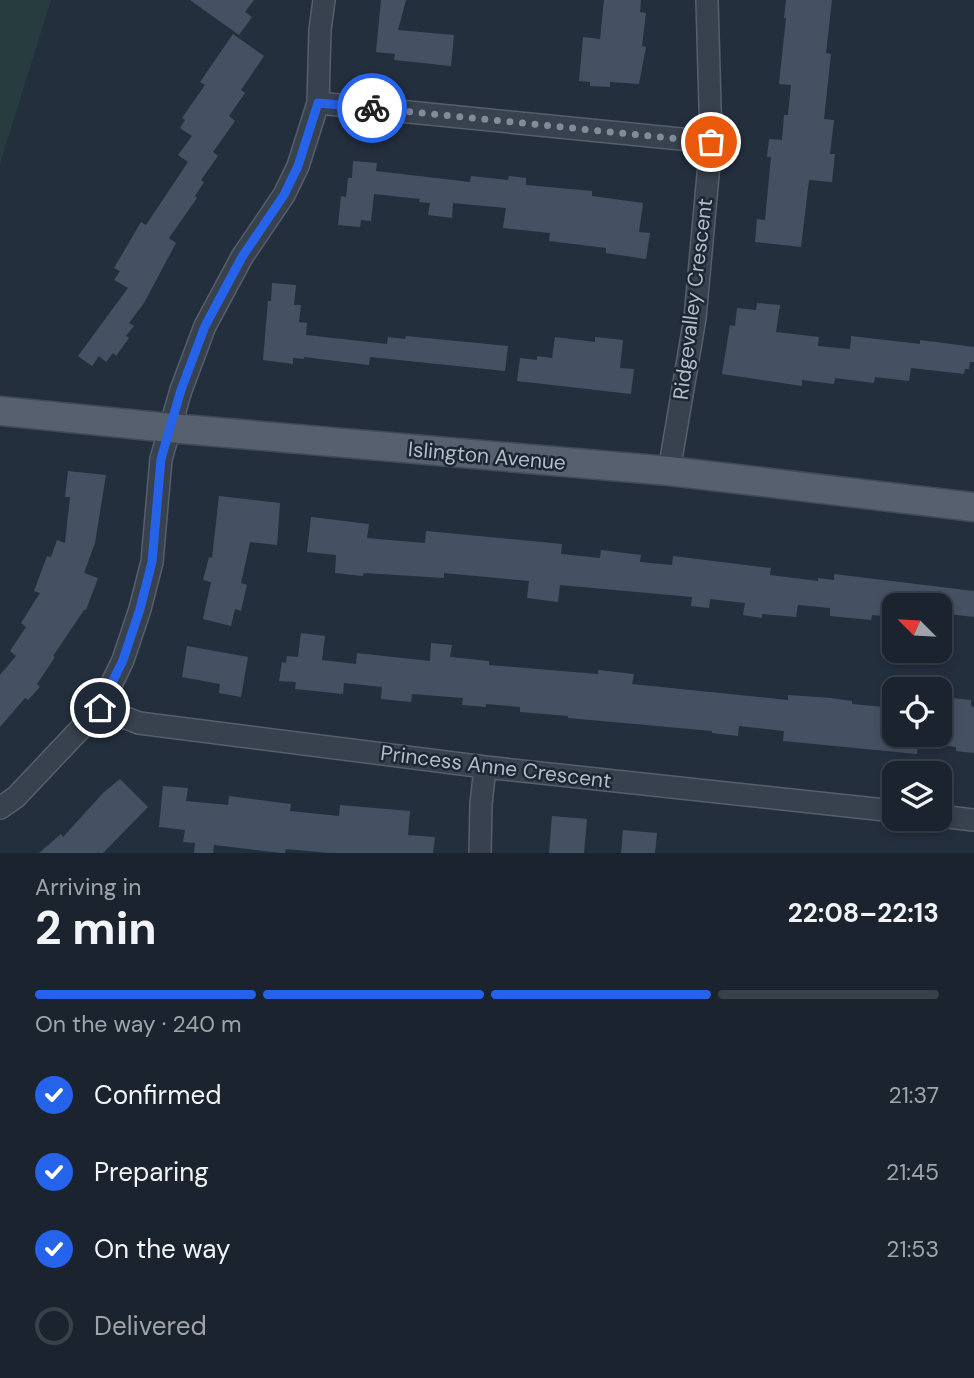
<!DOCTYPE html>
<html lang="en">
<head>
<meta charset="utf-8">
<style>
  :root { --surface:#1b232e; --page:#242b36; --text:#f1f3f6; --muted:#a0a4aa; --line:#39404a; --accent:#2563eb }
  body { margin:0; font-family:"DM Sans",sans-serif; background:var(--page); color:var(--text); height:100vh; display:flex; flex-direction:column; font-size:26px; white-space:nowrap }
  * { box-sizing:border-box; margin:0 }
  p { font-size:23px; color:var(--muted) }
  .icon { flex:none; width:38px; height:38px; fill:none; stroke:currentColor; stroke-width:2; stroke-linecap:round; stroke-linejoin:round }
  .map { position:relative; height:853px; overflow:hidden }
  .panel { display:flex; flex-direction:column; background:var(--surface); flex:1 }
  .panel>* { flex:none }
  .needle { width:46px; rotate:294deg }
  .fabs { position:absolute; left:882px; top:593px; display:grid; gap:14px }
  .fabs a { display:grid; place-items:center; width:70px; height:70px; border-radius:14px; background:var(--surface); box-shadow:0 4px 10px #0003,0 0 0 2px var(--line); font-size:35px }
  .pin { position:absolute; display:grid; place-items:center; width:60px; height:60px; color:#fff; margin:-30px; border:4px solid #fff; border-radius:50%; box-shadow:0 2px 7px #0007 }
  .courier { position:absolute; display:grid; place-items:center; width:70px; height:70px; margin:-35px; border:5px solid #2563eb; border-radius:50%; background:#fff; color:#222; box-shadow:0 2px 9px #0007 }
  .head em { font-style:normal; font-weight:700 }
  .head div { display:flex; flex-direction:column-reverse }
  .head { display:flex; align-items:center; justify-content:space-between; height:119px; padding:0 35px }
  h1 { font-size:46px; font-weight:700; line-height:52px }
  .bar { display:grid; grid-template-columns:repeat(4,1fr); gap:10px 7px; align-content:center; height:84px; padding:0 35px }
  .bar i { height:9px; border-radius:5px; background:var(--line) }
  .bar .active { background:var(--accent) }
  .bar p { grid-column:span 4 }
  ol { padding:0 35px; list-style:none }
  li { display:flex; align-items:center; gap:21px; height:77px }
  li p { margin-inline-start:auto }
  li .icon { padding:7px; border-radius:50%; background:var(--accent); color:#fff; stroke-width:4 }
  li:last-child { color:var(--muted) }
  li i { width:38px; height:38px; border:4px solid var(--line); border-radius:50% }
  .map>svg:first-child { display:block }
  .green { fill:#263c3f }
  .building { fill:#455162 }
  .lines { fill:none; stroke-linecap:round; stroke-linejoin:round }
  .minor-casing { stroke:#565f6c; stroke-width:24 }
  .major-casing { stroke:#414a57; stroke-width:31 }
  .minor { stroke:#38414e; stroke-width:21 }
  .major { stroke:#56606e; stroke-width:28 }
  .done { stroke:#828b98; stroke-width:7; stroke-dasharray:0 12.6 }
  .route { stroke:#2563eb; stroke-width:9 }
  .labels { text-anchor:middle; stroke-width:5; stroke-linejoin:round; paint-order:stroke }
  .street-label { font-size:21px; fill:#b4bcc9; stroke:#1d2633 }
</style>
</head>
<body>
<div class="map">
<svg width="974" height="853" viewBox="0 0 974 853">
  <rect width="100%" height="100%" fill="#242f3e"/>
  <path class="green" d="M 0,0 L 51,0 L 0,164 Z"/>
  <path class="building" d="M 190,0 L 254,0 L 245,12 L 252,17 L 239,35 Z
    M 381,0 L 406,0 L 398,30 L 454,35 L 451,66 L 394,60 L 395,54 L 376,52 Z
    M 604,0 L 641,0 L 640,12 L 646,13 L 642,46 L 646,47 L 639,84 L 610,82 L 610,87 L 590,86 L 590,82 L 579,81 L 583,37 L 600,39 Z
    M 786,0 L 832,0 L 826,53 L 831,54 L 824,119 L 834,120 L 830,154 L 835,154 L 832,182 L 809,180 L 801,247 L 755,242 L 757,219 L 765,220 L 771,157 L 767,157 L 769,139 L 782,140 L 784,115 L 788,115 L 791,85 L 779,84 L 786,18 L 784,18 Z
    M 233,34 L 264,56 L 241,90 L 245,93 L 229,116 L 235,121 L 213,152 L 218,156 L 201,180 L 204,182 L 195,196 L 197,198 L 169,238 L 176,243 L 144,303 L 129,323 L 134,326 L 126,336 L 129,338 L 116,356 L 113,353 L 106,362 L 99,356 L 92,366 L 78,356 L 128,288 L 114,280 L 120,271 L 114,268 L 141,222 L 146,225 L 188,162 L 178,155 L 192,136 L 180,128 L 185,120 L 182,118 L 205,85 L 200,82 Z
    M 353,161 L 377,163 L 376,171 L 470,182 L 471,176 L 508,180 L 509,176 L 526,178 L 526,185 L 592,191 L 592,196 L 643,203 L 639,232 L 650,233 L 646,259 L 606,253 L 606,248 L 549,241 L 550,233 L 503,228 L 506,208 L 453,203 L 452,218 L 428,215 L 430,203 L 419,202 L 420,199 L 374,194 L 371,221 L 361,220 L 360,227 L 338,225 L 341,196 L 346,197 L 348,178 L 352,178 Z
    M 272,283 L 296,285 L 294,305 L 301,305 L 299,322 L 307,323 L 306,335 L 387,344 L 388,337 L 405,339 L 406,336 L 508,346 L 505,371 L 370,357 L 369,365 L 304,357 L 304,359 L 293,358 L 293,364 L 263,360 L 268,301 L 271,301 Z
    M 757,303 L 780,305 L 776,332 L 819,337 L 818,346 L 850,349 L 851,336 L 920,344 L 920,340 L 974,347 L 974,362 L 970,362 L 969,369 L 965,369 L 964,374 L 911,368 L 909,381 L 875,377 L 874,383 L 835,378 L 834,384 L 802,380 L 802,386 L 722,374 L 730,325 L 735,326 L 737,308 L 756,310 Z
    M 555,337 L 595,342 L 595,337 L 623,340 L 620,368 L 634,369 L 631,394 L 517,381 L 520,358 L 537,360 L 537,356 L 552,358 Z
    M 68,471 L 106,475 L 95,543 L 84,573 L 98,578 L 86,610 L 84,610 L 53,656 L 55,657 L 37,684 L 40,687 L 28,700 L 25,698 L 0,727 L 0,675 L 16,656 L 10,651 L 26,627 L 21,623 L 40,593 L 34,591 L 47,556 L 51,557 L 57,540 L 65,543 L 70,497 L 65,497 Z
    M 219,496 L 280,503 L 277,545 L 250,542 L 241,583 L 247,585 L 241,611 L 235,609 L 231,626 L 203,619 L 211,582 L 203,580 L 209,557 L 212,558 Z
    M 311,517 L 369,524 L 367,538 L 425,543 L 426,531 L 562,544 L 561,554 L 600,558 L 601,550 L 641,555 L 640,562 L 672,565 L 673,556 L 771,568 L 770,575 L 818,581 L 818,578 L 834,580 L 834,574 L 974,591 L 974,617 L 940,613 L 940,606 L 894,606 L 894,617 L 872,615 L 871,620 L 830,616 L 830,608 L 798,605 L 796,617 L 762,614 L 762,618 L 743,615 L 745,603 L 710,599 L 709,608 L 691,606 L 692,597 L 560,585 L 558,602 L 527,598 L 529,581 L 444,573 L 444,578 L 364,573 L 363,576 L 335,573 L 336,555 L 307,552 Z
    M 301,633 L 325,636 L 322,660 L 356,664 L 357,653 L 430,661 L 431,643 L 452,645 L 450,657 L 489,661 L 489,665 L 598,674 L 598,670 L 634,674 L 632,684 L 788,700 L 788,695 L 831,698 L 852,701 L 852,704 L 894,708 L 894,735 L 919,735 L 917,754 L 783,741 L 784,731 L 739,726 L 738,736 L 712,733 L 712,731 L 568,718 L 568,716 L 520,712 L 520,707 L 486,704 L 486,707 L 462,705 L 463,698 L 412,694 L 411,702 L 381,699 L 382,687 L 344,683 L 343,694 L 295,689 L 296,682 L 279,681 L 282,662 L 286,663 L 287,656 L 298,657 Z
    M 187,646 L 248,657 L 241,697 L 219,693 L 220,684 L 182,677 Z
    M 950,698 L 971,700 L 971,706 L 974,707 L 974,753 L 956,751 L 956,747 L 940,745 L 940,703 L 949,704 Z
    M 120,779 L 148,807 L 103,853 L 39,853 L 61,834 L 63,837 L 104,792 Z
    M 163,786 L 188,788 L 186,801 L 228,805 L 229,796 L 291,804 L 290,811 L 339,816 L 340,805 L 410,811 L 408,835 L 435,837 L 433,853 L 330,853 L 286,849 L 285,853 L 281,853 L 214,845 L 213,853 L 194,853 L 195,843 L 183,842 L 185,830 L 159,827 Z
    M 552,816 L 587,819 L 584,853 L 549,853 Z
    M 623,830 L 657,833 L 655,853 L 621,853 Z"/>
  <g class="lines">
    <g class="minor-casing">
      <path id="minor" d="M 318,103 L 711,142
        M 669,471 L 695,318 L 711,142 L 707,0
        M 100,708 L 139,723 L 485,767 L 894,811
        M 0,808 L 16,797 L 100,708 L 123,660 L 140,609 L 152,562 L 161,459 L 181,390 L 205,326 L 242,257 L 284,195 L 298,166 L 318,103 L 320,30 L 324,0
        M 940,816 L 974,820
        M 480,853 L 481,804 L 485,767"/>
    </g>
    <g class="major-casing">
      <path id="major" d="M 0,411 L 170,428 L 669,471 L 974,507"/>
    </g>
    <use href="#minor" class="minor"/>
    <use href="#major" class="major"/>
  </g>
  <g class="lines">
    <path class="done" d="M 372,108 L 711,142"/>
    <path class="route" d="M 100,708 L 123,660 L 140,609 L 152,562 L 161,459 L 181,390 L 205,326 L 242,257 L 284,195 L 298,166 L 318,103 L 372,108"/>
  </g>
  <g class="labels">
    <g class="street-label">
      <text transform="translate(693 299) rotate(-83)" y="7">Ridgevalley Crescent</text>
      <text transform="translate(487 456) rotate(5)" y="7">Islington Avenue</text>
      <text transform="translate(496 767) rotate(7)" y="7">Princess Anne Crescent</text>
    </g>
  </g>
</svg>
<div class="fabs">
<a><svg class="needle" viewBox="-14 -14 28 28"><path d="M0-13l5 13h-10z" fill="#e53935"/><path d="M0 13l5-13h-10z" fill="#a0a4aa"/></svg></a>
<a><svg class="icon" aria-label="locate" viewBox="0 0 24 24"><circle cx="12" cy="12" r="6"/><path d="M12 2v4M12 18v4M2 12h4M18 12h4"/></svg></a>
<a><svg class="icon" aria-label="layers" viewBox="0 0 24 24"><path d="M12 4l9 5-9 5-9-5zM3 14l9 5 9-5"/></svg></a>
</div>
<div class="pin" style="left:711px;top:142px;background:#ea580c"><svg class="icon" aria-label="bag" viewBox="0 0 24 24"><path d="M5 8h14l-1 12H6zM9 8a3 3 0 0 1 6 0"/></svg></div>
<div class="pin" style="left:100px;top:708px;background:#1f2937"><svg class="icon" aria-label="home" viewBox="0 0 24 24"><path d="M3 11l9-7 9 7M6 9v11h12V9"/></svg></div>
<div class="courier" style="left:372px;top:108px"><svg class="icon" aria-label="bike" viewBox="0 0 24 24"><circle cx="6" cy="16" r="4"/><circle cx="18" cy="16" r="4"/><path d="M6 16l4-8h5l3 8M10 8l3 8H6M13 5h3"/></svg></div>
</div>
<section class="panel">
<div class="head"><div><h1>2 min</h1><p>Arriving in</p></div><em>22:08–22:13</em></div>
<div class="bar"><i class="active"></i><i class="active"></i><i class="active"></i><i></i><p>On the way · 240 m</p></div>
<ol>
<li><svg class="icon" aria-label="check" viewBox="0 0 24 24"><path d="M5 12l5 5 9-10"/></svg>Confirmed<p>21:37</p></li>
<li><svg class="icon" aria-label="check" viewBox="0 0 24 24"><path d="M5 12l5 5 9-10"/></svg>Preparing<p>21:45</p></li>
<li><svg class="icon" aria-label="check" viewBox="0 0 24 24"><path d="M5 12l5 5 9-10"/></svg>On the way<p>21:53</p></li>
<li><i></i>Delivered</li>
</ol>
</section>
</body>
</html>
